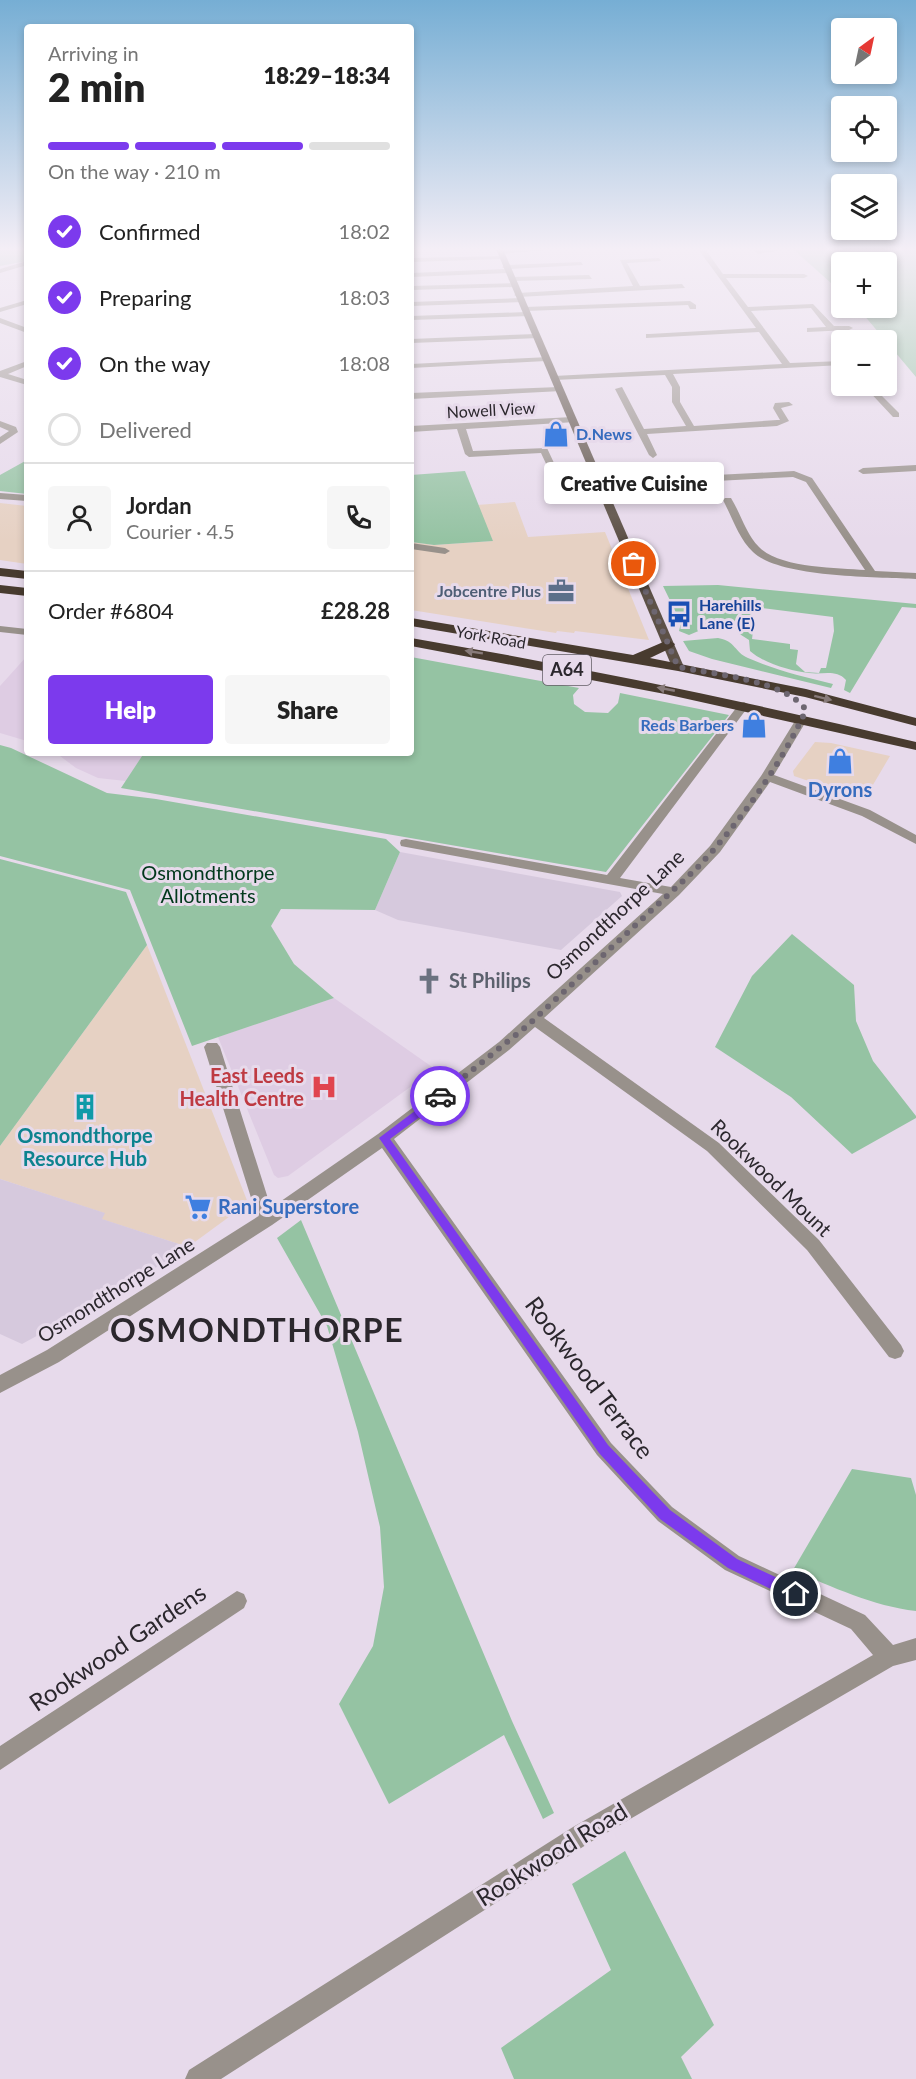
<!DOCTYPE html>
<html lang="en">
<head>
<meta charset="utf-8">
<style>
  :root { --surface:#fff; --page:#f6f6f6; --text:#222; --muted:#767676; --line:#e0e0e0; --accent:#7c3aed }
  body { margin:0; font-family:Lato,sans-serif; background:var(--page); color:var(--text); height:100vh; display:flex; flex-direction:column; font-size:22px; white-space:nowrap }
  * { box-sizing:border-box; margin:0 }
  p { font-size:20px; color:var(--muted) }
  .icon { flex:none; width:33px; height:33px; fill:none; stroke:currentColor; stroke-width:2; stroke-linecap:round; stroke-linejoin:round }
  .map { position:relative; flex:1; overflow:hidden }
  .details { position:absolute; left:24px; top:24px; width:390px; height:732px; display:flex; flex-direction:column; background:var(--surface); border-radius:6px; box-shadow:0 3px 9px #0003 }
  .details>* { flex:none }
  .needle { width:39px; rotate:33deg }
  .tools { position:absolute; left:831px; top:18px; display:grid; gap:12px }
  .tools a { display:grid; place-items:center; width:66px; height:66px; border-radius:6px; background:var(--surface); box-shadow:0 3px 9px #0003; font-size:30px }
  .pin { position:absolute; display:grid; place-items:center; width:51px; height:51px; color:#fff; margin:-26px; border:3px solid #fff; border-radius:50%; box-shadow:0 2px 6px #0007 }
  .courier { position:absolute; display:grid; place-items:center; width:60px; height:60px; margin:-30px; border:4px solid #7c3aed; border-radius:50%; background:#fff; color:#222; box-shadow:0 2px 8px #0007 }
  .bubble { position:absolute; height:42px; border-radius:6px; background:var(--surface); box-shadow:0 3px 9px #0003; font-size:20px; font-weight:800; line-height:42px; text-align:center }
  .overview em { font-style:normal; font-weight:800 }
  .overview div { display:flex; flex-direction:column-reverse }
  .overview { display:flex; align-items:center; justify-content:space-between; height:102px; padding:0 24px }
  h1 { font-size:39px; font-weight:800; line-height:45px }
  .bar { display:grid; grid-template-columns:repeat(4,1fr); gap:9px 6px; align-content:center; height:72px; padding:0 24px }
  .bar i { height:8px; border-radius:4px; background:var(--line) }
  .bar .current { background:var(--accent) }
  .bar p { grid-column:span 4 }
  .line { display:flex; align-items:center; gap:15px; padding:0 24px; border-top:2px solid var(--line) }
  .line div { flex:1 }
  .round { display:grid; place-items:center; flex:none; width:63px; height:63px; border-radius:6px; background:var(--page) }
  ol { padding:0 24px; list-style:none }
  li { display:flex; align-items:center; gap:18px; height:66px }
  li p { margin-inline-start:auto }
  li .icon { padding:6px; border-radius:50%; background:var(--accent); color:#fff; stroke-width:4 }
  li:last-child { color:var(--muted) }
  li i { width:33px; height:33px; border:3px solid var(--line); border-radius:50% }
  .action { display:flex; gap:12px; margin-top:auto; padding:12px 24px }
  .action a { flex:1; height:69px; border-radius:6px; background:var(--accent); color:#fff; font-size:24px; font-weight:800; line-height:69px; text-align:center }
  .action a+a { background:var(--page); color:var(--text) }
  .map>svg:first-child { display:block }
  .commercial { fill:#e6d1c3 }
  .industrial { fill:#d6c9dd }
  .built { fill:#decce3 }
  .green { fill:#95c3a3; fill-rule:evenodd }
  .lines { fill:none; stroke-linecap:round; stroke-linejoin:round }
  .minor { fill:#98918b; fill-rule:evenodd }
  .major { fill:#5d5147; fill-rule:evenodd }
  .highway { fill:#483b2f; fill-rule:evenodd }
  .oneway { fill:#887b7a }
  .route { fill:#7c3aed }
  .done { stroke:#6d6670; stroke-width:6; stroke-dasharray:0 10.8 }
  .labels { text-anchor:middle; stroke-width:6; stroke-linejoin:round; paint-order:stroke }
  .far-street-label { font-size:16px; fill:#2b272d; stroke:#e7daeb }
  .far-shop-label { font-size:16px; font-weight:bold; fill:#366cbe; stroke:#e7daeb; text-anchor:start }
  .far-service-label { font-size:16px; font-weight:bold; fill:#4e5e75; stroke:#e7daeb; text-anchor:end }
  .far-transit-label { font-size:16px; font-weight:bold; fill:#164399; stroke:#e7daeb; text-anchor:start }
  .shield { fill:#e7daeb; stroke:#635d66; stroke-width:1.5 }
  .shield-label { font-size:18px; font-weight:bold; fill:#2b272d }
  .shop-label { font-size:20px; font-weight:bold; fill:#366cbe; stroke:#e7daeb }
  .park-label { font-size:20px; fill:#00381b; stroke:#e7daeb }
  .street-label { font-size:20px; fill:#2b272d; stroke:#e7daeb }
  .worship-label { font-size:20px; font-weight:bold; fill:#5b616d; stroke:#e7daeb; text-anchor:start }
  .health-label { font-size:20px; font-weight:bold; fill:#be3a42; stroke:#e7daeb; text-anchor:end }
  .culture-label { font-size:20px; font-weight:bold; fill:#0d838f; stroke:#e7daeb }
  .near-street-label { font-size:24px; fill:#2b272d; stroke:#e7daeb }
  .near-district-label { font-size:32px; font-weight:bold; letter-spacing:1.5px; fill:#2b272d; stroke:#e7daeb }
</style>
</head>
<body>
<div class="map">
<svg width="916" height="2079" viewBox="0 0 916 2079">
  <rect width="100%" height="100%" fill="#e7daeb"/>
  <path class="commercial" d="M 515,502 L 528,537 L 605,532 L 649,640 L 575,631 L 574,633 L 557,631 L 556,633 L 411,610 L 411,542 L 434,545 L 493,541 L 477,505 Z
    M 0,503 L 27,506 L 27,564 L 0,560 Z
    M 815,742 L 831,743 L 890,756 L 864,800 L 794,776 L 793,771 Z
    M 147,945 L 248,1203 L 188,1247 L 101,1219 L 104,1213 L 0,1179 L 0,1146 Z"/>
  <path class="industrial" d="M 400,852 L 620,892 L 622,896 L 561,950 L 398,920 L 375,910 Z
    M 0,1179 L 105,1213 L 102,1219 L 188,1247 L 119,1291 L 22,1344 L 0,1334 Z"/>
  <path class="built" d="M 27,656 L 27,741 L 0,733 L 0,686 Z
    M 56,753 L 144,753 L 126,781 L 98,778 L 76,768 Z
    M 334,998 L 435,1069 L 288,1176 L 278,1178 L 274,1175 L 218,1037 Z"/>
  <path class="green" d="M 0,249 L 27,249 L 27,261 L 0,266 Z
    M 793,249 L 916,249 L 916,377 L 858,308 L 886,308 L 886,262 L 842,262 L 841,292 Z
    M 27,460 L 27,494 L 0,491 L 0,475 Z
    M 465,471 L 493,541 L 434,545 L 411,542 L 411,475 Z
    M 718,585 L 916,604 L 916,608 L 902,607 L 850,693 L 844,690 L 846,680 C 836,669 823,675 809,673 C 791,671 765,664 750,651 L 749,640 L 738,633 L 736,629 L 708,627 L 689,635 L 679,631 L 681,623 L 663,586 ZM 754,607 L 833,617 L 834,631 L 826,668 L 821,668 L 819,673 L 805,672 L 796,664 L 798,650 L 790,649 L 790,644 L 752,639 L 753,631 L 750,630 Z
    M 718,638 C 736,641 734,652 748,658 C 775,670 804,677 833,684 L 831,688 L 712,659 L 689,651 L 683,641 Z
    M 411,657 L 579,688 L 573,695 L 574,704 L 585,712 L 608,713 L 618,703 L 620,693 L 729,715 L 606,872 L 121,788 L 144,753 L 411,753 Z
    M 0,745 L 11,748 L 107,793 L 156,799 L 386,839 L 400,852 L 375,910 L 281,909 L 271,926 L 294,964 L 334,998 L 192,1046 L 130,890 L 0,856 Z
    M 0,859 L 126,892 L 147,945 L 0,1146 Z
    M 792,934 L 854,985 L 856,1021 L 873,1061 L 916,1116 L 916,1118 L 852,1154 L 791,1097 L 715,1047 L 752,976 Z
    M 301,1220 L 512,1721 L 554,1813 L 543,1819 L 504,1735 L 389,1804 L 339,1704 L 373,1646 L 384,1587 L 380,1527 L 358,1432 L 327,1326 L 277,1238 Z
    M 852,1469 L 911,1478 L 916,1495 L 916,1611 C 873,1606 832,1587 793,1570 Z
    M 625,1851 L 714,2025 L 681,2057 L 692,2079 L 514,2079 L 501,2048 L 611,1970 L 572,1884 Z"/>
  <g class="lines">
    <path class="minor" d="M 508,249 L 558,249 L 500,254 L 497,252 Z
      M 698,249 L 705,249 L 723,274 L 804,274 L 808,276 L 804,278 L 726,278 L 748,307 L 813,304 L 834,326 L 849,326 L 853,328 L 849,330 L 807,332 L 807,328 L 826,327 L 811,308 L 751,311 L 790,363 L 842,361 L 842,365 L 673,374 L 680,387 L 680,402 L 694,426 L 777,420 L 780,420 L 773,408 L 775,403 L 789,402 L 793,405 L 781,408 L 789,421 L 777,426 L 647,434 L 657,455 L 653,458 L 649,455 L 615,389 L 622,387 L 644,429 L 686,426 L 672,402 L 672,387 L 665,375 L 554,380 L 550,378 L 554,376 L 782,364 L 759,332 L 646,338 L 646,334 L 649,334 L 756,328 Z
      M 753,249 L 776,249 L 777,251 L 758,254 Z
      M 504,256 L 502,259 L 411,262 L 411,258 Z
      M 659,258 L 661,261 L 627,263 L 640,286 L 682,284 L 685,288 L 518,297 L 514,295 L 518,293 L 633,286 L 620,260 Z
      M 27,261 L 27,265 L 0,273 L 0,269 Z
      M 581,262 L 583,265 L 509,269 L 512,271 L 508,273 L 411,277 L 411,273 L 505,269 L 502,267 L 506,265 Z
      M 589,275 L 592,279 L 512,281 L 508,279 L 512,277 Z
      M 517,283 L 514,287 L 411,290 L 411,286 Z
      M 521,298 L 524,302 L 411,306 L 411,302 Z
      M 27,300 L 27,304 L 0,312 L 0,308 Z
      M 690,301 L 696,305 L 696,309 L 690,309 L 688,305 L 525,311 L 521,309 L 525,307 Z
      M 526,312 L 530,314 L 529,316 L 411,320 L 411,316 Z
      M 0,318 L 27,328 L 27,333 L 0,323 Z
      M 536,334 L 539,334 L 539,338 L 411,343 L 411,339 Z
      M 549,357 L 549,361 L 546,361 L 411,368 L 411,364 Z
      M 27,361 L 27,366 L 8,374 L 27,380 L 27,385 L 0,377 L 0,371 Z
      M 864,386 L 872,386 L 899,413 L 899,417 L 893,417 Z
      M 559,387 L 563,389 L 562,391 L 411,399 L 411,393 Z
      M 572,417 L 576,420 L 575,422 L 466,429 L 473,451 L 547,448 L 568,493 L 584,493 L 586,495 L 581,498 L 562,498 L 541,453 L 469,457 L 465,454 L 457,429 L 411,432 L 411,426 Z
      M 0,421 L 16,427 L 18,432 L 0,444 L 0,437 L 9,431 L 0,427 Z
      M 916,465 L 916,471 L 863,474 L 858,471 L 863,468 Z
      M 794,471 L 812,478 L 875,571 L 916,573 L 916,579 C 879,577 779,578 753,552 C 739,539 732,517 723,500 L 725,498 L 731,498 C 741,514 746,534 759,547 C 779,568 837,568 865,570 L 806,482 L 793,477 L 600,487 L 595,484 L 600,481 Z
      M 0,493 L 27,495 L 27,501 L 0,499 Z
      M 411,543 L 445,548 L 450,551 L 445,554 L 411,549 Z
      M 0,626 L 27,629 L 27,635 L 0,632 Z
      M 744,702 L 750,705 L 748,707 L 620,878 L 671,887 L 710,846 L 761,776 L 798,716 L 802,714 L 808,718 L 774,775 L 870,810 L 916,835 L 916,844 L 862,816 L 770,782 L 720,852 L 679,895 L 544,1018 L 719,1143 L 819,1240 L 901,1345 L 904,1351 L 901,1357 L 895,1359 L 889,1357 L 807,1250 L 707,1151 L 535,1027 L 509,1050 L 394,1139 L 611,1443 L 672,1507 L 739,1556 L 865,1615 L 893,1645 L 916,1638 L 916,1660 L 893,1666 L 589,1843 L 221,2079 L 185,2079 L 189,2070 L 573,1827 L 873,1655 L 851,1629 L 725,1570 L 658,1521 L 597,1455 L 382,1148 L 272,1225 L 59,1362 L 0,1393 L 0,1375 L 47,1350 L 257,1217 L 204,1047 L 207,1043 L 217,1043 L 220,1047 L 271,1208 L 378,1134 L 499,1042 L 663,894 L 406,847 L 401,846 L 400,843 L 401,840 L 406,839 L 607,875 L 740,703 Z
      M 237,1591 L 244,1594 L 247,1601 L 244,1608 L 0,1770 L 0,1746 Z"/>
    <path class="major" d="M 496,249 L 503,249 L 684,667 L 682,669 L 674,669 L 672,667 Z"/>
    <path class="highway" d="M 0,568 L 27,571 L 27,579 L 0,576 Z
      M 0,585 L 27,588 L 27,596 L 0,593 Z
      M 411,618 L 633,655 L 668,640 L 675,644 L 673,647 L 650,658 L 806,689 L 916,718 L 916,726 L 805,697 L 678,671 L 411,626 Z
      M 411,638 C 581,667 749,702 916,742 L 916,750 L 665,694 L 411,646 Z"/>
  </g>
  <defs><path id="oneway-solid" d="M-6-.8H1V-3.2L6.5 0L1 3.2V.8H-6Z" transform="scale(1.5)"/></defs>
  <g class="oneway">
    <use href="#oneway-solid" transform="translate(474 652) rotate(-171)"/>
    <use href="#oneway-solid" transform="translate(666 689) rotate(-169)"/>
    <use href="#oneway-solid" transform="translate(823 698) rotate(14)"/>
  </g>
  <linearGradient id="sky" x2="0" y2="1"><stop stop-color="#76aed4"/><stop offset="0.46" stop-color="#f4eef6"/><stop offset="1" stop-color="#f4eef6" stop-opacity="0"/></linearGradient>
  <rect width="916" height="541" fill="url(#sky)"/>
  <path class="route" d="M 440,1092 L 444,1094 L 444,1099 L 390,1139 L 608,1445 L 670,1510 L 737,1559 L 801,1589 L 803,1594 L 801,1599 L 796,1601 L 791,1599 L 728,1568 L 660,1519 L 599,1453 L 379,1138 Z"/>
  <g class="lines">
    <path class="done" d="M 440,1096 L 527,1026 L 697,868 C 738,825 781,765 806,710 C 785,680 713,674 678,667 L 634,564"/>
  </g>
  <defs>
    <g id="shop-bare" transform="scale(2.07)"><path d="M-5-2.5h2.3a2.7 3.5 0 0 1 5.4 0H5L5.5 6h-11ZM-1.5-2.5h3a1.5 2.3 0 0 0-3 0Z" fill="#3f7fe0" stroke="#e7daeb" stroke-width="2.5" paint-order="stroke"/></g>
    <g id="office-bare" transform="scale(2.07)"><path d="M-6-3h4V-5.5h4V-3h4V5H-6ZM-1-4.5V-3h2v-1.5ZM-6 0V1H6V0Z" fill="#5c6f8a" stroke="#e7daeb" stroke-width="2.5" paint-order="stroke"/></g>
    <g id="bus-bare" transform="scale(2.07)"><path d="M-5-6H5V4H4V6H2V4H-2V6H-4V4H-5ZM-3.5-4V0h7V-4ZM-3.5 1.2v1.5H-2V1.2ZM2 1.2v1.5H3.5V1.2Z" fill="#1a4fb4" stroke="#e7daeb" stroke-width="2.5" paint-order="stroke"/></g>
    <g id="church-bare" transform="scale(2.07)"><path d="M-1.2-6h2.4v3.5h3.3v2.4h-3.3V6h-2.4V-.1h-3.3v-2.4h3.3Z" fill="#6b7280" stroke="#e7daeb" stroke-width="2.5" paint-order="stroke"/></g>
    <g id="hospital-bare" transform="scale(2.07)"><path d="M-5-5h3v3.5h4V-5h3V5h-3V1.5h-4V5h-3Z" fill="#e0444e" stroke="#e7daeb" stroke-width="2.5" paint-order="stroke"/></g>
    <g id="building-bare" transform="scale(2.07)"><path d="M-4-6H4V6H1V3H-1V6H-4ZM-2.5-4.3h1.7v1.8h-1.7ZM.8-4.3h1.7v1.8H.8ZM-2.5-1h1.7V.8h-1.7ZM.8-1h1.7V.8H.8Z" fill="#0f9aa8" stroke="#e7daeb" stroke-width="2.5" paint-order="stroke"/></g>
    <g id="supermarket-bare" transform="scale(2.07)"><path d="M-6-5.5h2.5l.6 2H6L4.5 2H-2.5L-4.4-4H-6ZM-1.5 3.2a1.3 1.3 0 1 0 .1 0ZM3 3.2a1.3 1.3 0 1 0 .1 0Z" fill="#3f7fe0" stroke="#e7daeb" stroke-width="2.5" paint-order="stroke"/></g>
  </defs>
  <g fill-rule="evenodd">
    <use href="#shop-bare" x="556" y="434"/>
    <use href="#office-bare" x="561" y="591"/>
    <use href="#bus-bare" x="679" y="614"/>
    <use href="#shop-bare" x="754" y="725"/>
    <use href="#shop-bare" x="840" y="761"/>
    <use href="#church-bare" x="429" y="981"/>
    <use href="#hospital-bare" x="324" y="1087"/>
    <use href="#building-bare" x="85" y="1107"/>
    <use href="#supermarket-bare" x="198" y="1207"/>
  </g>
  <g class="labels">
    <g class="far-street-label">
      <text transform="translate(491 410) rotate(-3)" y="6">Nowell View</text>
      <text transform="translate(491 637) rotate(10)" y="6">York Road</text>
    </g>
    <g class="far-shop-label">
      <text x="576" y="440">D.News</text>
      <text x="734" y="731" text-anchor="end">Reds Barbers</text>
    </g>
    <g class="far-service-label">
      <text x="541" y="597">Jobcentre Plus</text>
    </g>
    <g class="far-transit-label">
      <text x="699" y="611">Harehills<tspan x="699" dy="18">Lane (E)</tspan></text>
    </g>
    <rect class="shield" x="543" y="655" width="48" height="30" rx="4.5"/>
    <g class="shield-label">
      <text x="567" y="676">A64</text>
    </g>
    <g class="shop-label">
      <text x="840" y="797">Dyrons</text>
      <text x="218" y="1214" text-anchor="start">Rani Superstore</text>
    </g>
    <g class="park-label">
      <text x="208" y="880">Osmondthorpe<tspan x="208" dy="23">Allotments</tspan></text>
    </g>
    <g class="street-label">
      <text transform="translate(615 915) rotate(-43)" y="7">Osmondthorpe Lane</text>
      <text transform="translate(771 1178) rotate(44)" y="7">Rookwood Mount</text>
      <text transform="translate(116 1290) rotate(-32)" y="7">Osmondthorpe Lane</text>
    </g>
    <g class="worship-label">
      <text x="449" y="988">St Philips</text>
    </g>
    <g class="health-label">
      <text x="304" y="1083">East Leeds<tspan x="304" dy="23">Health Centre</tspan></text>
    </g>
    <g class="culture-label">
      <text x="85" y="1143">Osmondthorpe<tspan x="85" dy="23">Resource Hub</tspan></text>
    </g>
    <g class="near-street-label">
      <text transform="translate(589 1378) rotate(53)" y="8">Rookwood Terrace</text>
      <text transform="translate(118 1648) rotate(-34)" y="8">Rookwood Gardens</text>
      <text transform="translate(552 1855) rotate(-32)" y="8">Rookwood Road</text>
    </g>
    <g class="near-district-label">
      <text x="257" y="1342">OSMONDTHORPE</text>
    </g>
  </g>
</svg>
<div class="tools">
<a><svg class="needle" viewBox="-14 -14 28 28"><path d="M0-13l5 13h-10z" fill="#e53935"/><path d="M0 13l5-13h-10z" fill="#767676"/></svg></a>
<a><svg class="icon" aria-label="locate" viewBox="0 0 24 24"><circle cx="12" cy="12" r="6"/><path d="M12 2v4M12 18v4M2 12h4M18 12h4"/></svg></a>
<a><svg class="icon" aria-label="layers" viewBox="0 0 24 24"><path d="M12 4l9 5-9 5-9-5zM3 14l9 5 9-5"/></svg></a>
<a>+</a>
<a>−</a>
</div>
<div class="pin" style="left:634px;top:564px;background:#ea580c"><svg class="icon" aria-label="bag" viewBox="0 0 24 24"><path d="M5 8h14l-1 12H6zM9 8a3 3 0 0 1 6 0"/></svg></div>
<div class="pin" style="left:796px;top:1594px;background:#1f2937"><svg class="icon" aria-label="home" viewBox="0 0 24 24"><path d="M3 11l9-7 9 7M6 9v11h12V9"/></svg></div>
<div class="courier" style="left:440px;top:1096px"><svg class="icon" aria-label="car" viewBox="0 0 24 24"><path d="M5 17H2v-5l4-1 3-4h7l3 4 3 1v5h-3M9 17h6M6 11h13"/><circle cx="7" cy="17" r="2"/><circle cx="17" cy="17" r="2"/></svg></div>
<div class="bubble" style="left:544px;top:462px;width:180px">Creative Cuisine</div>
<section class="details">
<div class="overview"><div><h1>2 min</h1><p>Arriving in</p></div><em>18:29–18:34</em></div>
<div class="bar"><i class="current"></i><i class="current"></i><i class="current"></i><i></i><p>On the way · 210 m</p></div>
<ol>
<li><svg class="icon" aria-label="check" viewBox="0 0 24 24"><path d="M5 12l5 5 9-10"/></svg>Confirmed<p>18:02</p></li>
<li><svg class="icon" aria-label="check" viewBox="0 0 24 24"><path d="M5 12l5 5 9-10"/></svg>Preparing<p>18:03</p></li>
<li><svg class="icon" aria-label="check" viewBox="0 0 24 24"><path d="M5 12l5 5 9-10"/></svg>On the way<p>18:08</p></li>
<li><i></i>Delivered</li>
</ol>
<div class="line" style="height:108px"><a class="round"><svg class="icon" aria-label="person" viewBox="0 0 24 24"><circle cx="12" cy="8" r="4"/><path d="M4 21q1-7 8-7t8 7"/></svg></a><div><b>Jordan</b><p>Courier · 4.5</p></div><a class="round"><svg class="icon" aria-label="phone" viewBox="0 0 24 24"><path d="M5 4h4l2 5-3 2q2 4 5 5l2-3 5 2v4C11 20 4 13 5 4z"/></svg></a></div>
<div class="line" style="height:78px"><div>Order #6804</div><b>£28.28</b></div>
<div class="action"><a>Help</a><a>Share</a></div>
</section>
</div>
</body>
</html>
